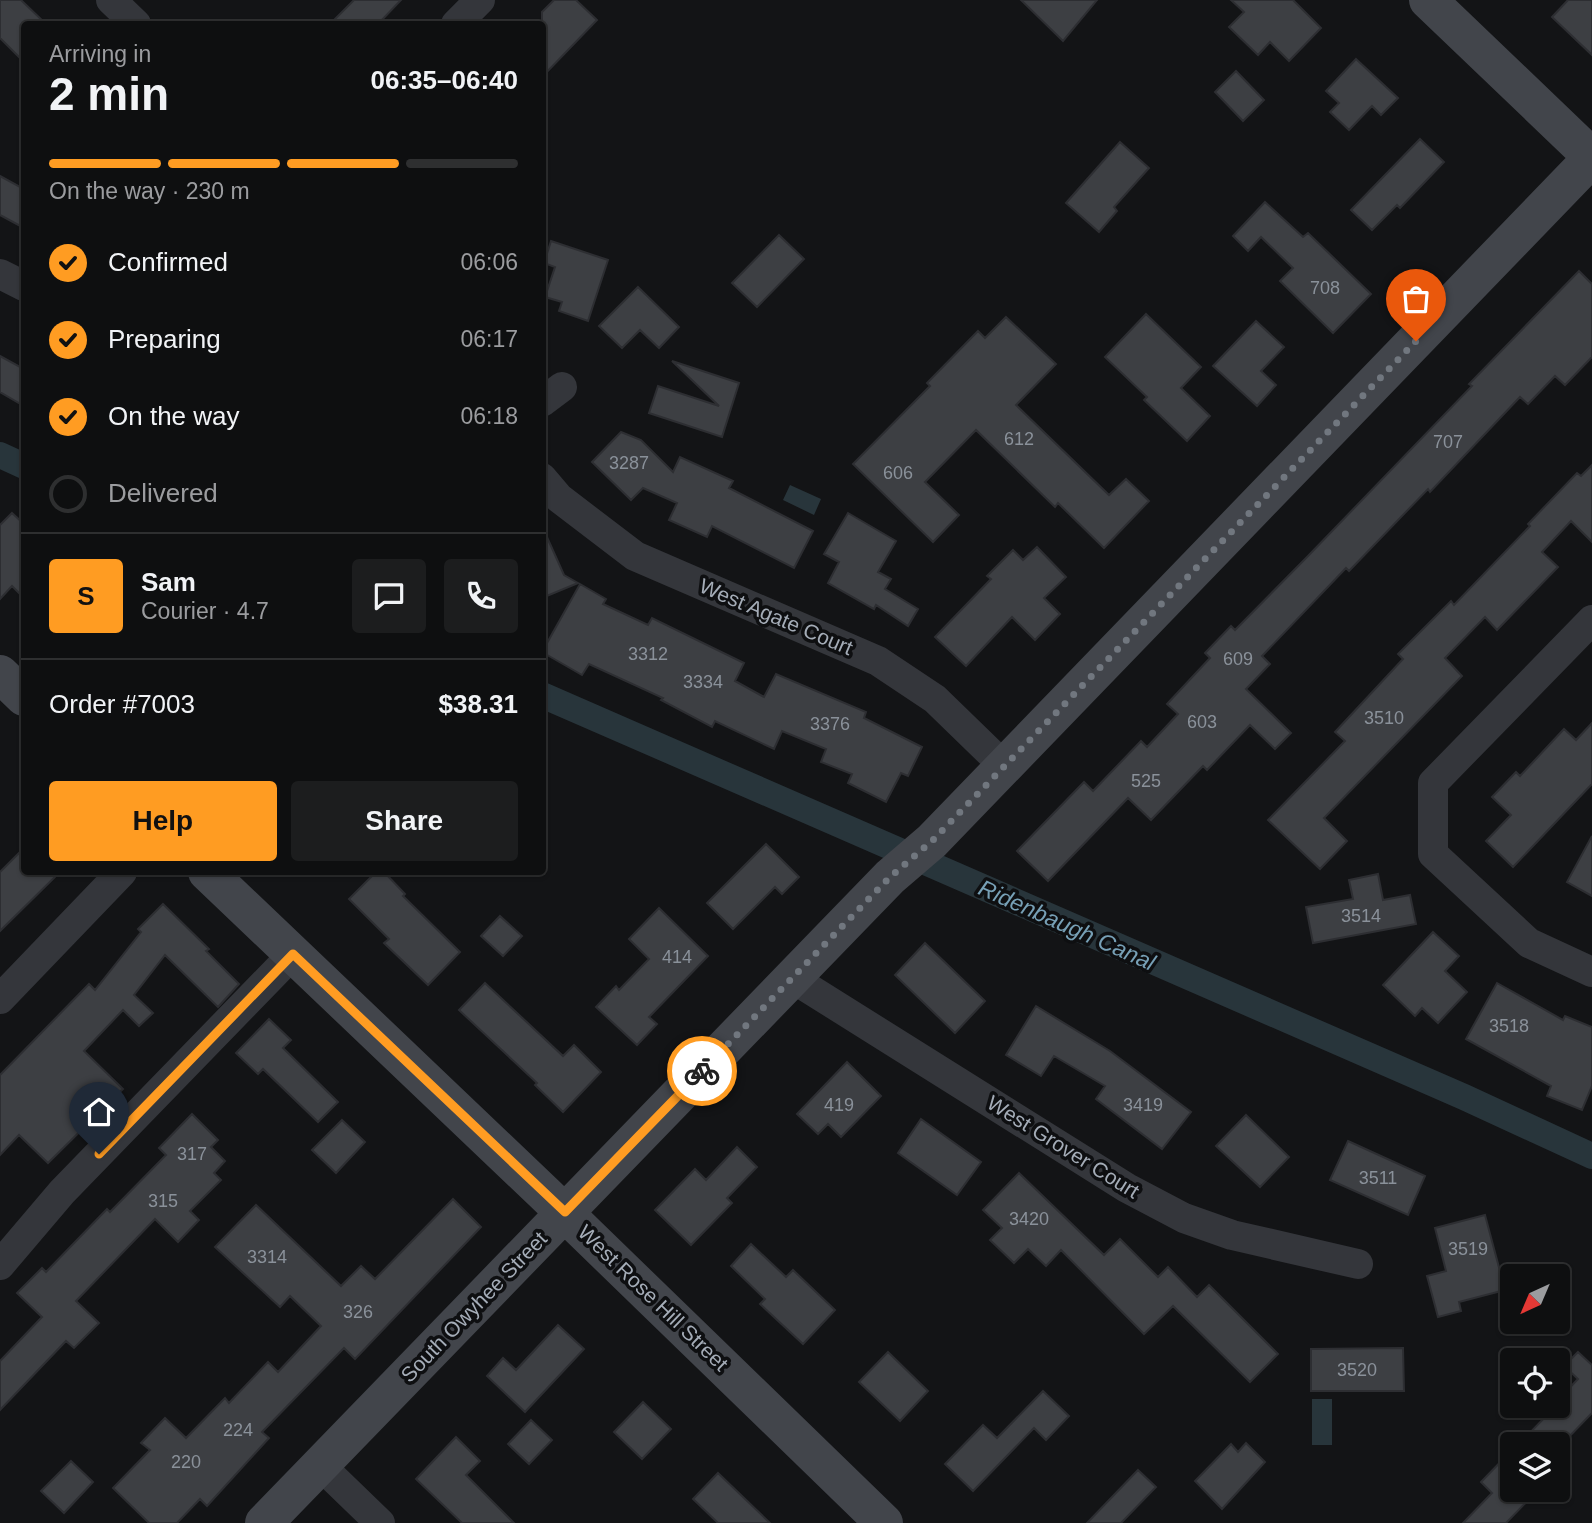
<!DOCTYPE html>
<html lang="en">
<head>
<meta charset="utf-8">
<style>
  :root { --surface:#0e0f10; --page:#1c1d1e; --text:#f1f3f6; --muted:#9b9c9f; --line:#2e2f30; --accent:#ff9c22 }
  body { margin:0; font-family:Arial,sans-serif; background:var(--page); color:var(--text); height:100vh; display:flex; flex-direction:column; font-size:26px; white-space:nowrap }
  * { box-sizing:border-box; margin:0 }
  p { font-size:23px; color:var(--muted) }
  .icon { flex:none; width:38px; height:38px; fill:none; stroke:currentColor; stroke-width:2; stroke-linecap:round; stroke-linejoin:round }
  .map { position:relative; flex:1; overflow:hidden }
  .drawer { position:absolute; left:21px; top:21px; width:525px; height:854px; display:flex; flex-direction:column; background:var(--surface); border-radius:7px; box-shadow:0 2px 5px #0004,0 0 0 2px var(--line) }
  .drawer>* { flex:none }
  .needle { width:46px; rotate:224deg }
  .fabs { position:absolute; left:1500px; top:1264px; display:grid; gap:14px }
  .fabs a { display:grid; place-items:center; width:70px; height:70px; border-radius:7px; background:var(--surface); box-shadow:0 2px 5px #0004,0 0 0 2px var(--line); font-size:35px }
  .pin { position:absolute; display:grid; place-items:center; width:60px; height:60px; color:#fff; margin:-72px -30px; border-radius:50% 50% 50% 0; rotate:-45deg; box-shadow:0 0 7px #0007 }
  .pin .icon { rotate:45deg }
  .courier { position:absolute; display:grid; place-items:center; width:70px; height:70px; margin:-35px; border:5px solid #ff9c22; border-radius:50%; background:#fff; color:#222; box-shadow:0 2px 9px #0007 }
  .summary em { font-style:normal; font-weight:700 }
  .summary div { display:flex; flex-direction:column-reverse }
  .summary { display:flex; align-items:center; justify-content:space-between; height:119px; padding:0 28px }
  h1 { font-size:46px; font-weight:700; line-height:52px }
  .bar { display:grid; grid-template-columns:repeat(4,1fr); gap:10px 7px; align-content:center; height:84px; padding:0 28px }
  .bar i { height:9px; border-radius:5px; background:var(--line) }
  .bar .current { background:var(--accent) }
  .bar p { grid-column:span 4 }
  .line { display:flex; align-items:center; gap:18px; padding:0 28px; border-top:2px solid var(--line) }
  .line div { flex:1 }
  .round { display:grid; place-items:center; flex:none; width:74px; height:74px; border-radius:7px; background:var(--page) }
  ol { padding:0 28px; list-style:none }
  li { display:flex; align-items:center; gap:21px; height:77px }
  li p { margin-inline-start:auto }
  li .icon { padding:7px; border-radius:50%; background:var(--accent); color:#111; stroke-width:4 }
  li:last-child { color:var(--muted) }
  li i { width:38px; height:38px; border:4px solid var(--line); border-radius:50% }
  .action { display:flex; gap:14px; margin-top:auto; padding:14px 28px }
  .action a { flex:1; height:80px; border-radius:7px; background:var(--accent); color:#111; font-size:28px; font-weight:700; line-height:80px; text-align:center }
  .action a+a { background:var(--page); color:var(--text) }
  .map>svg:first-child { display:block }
  .water { fill:#28353b }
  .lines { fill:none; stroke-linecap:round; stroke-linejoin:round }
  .canal { stroke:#28353b; stroke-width:26 }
  .building { fill:#3d3f43; stroke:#2d2e32; stroke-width:2 }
  .street { stroke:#34363b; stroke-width:30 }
  .secondary { stroke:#42454b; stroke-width:38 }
  .done { stroke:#71777f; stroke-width:7; stroke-dasharray:0 12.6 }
  .route { stroke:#ff9c22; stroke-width:9 }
  .labels { text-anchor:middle; stroke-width:7; stroke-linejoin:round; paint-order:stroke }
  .number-label { font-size:18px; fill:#8a919a }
  .street-label { font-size:21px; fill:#a4acb7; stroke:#0e0f11 }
  .water-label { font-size:23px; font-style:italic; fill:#77a0b6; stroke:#0e0f11 }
</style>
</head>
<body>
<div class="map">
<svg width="1592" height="1523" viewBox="0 0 1592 1523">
  <rect width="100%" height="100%" fill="#131416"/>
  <path class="water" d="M 790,485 L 821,499 L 814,515 L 783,500 Z
    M 1312,1399 L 1332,1399 L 1332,1445 L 1312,1445 Z"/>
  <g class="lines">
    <path class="canal" d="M 0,455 L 24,466
      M 542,695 L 1464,1097 L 1592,1156"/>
  </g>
  <path class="building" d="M 0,0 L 21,0 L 46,24 L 24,24 L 24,62 L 0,38 Z
    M 354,0 L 401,0 L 378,24 L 330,24 Z
    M 554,0 L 576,0 L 597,20 L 542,77 L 542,12 Z
    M 1021,0 L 1097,0 L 1063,41 Z
    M 1231,0 L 1293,0 L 1321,28 L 1289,61 L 1270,42 L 1258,55 L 1229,27 L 1244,12 Z
    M 1568,0 L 1592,0 L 1592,55 L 1552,17 Z
    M 1356,59 L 1398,98 L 1381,115 L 1372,106 L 1349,130 L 1330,112 L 1339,103 L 1326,91 Z
    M 1236,71 L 1264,100 L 1243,121 L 1215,92 Z
    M 1420,139 L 1444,162 L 1400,208 L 1397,205 L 1372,230 L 1351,210 Z
    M 1120,142 L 1149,168 L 1114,207 L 1117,211 L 1099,232 L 1066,203 Z
    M 0,176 L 24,189 L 24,228 L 0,215 Z
    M 1265,202 L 1303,237 L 1308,233 L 1371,294 L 1333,333 L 1280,281 L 1293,268 L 1261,237 L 1248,251 L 1233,236 Z
    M 779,235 L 804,259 L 757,307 L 732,283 Z
    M 551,241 L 608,260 L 588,321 L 559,311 L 562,302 L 545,297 L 555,267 L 544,263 Z
    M 1579,271 L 1592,284 L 1592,357 L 1565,385 L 1555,376 L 1528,404 L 1520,397 L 1430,492 L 1428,489 L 1349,571 L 1346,568 L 1262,656 L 1270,664 L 1246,689 L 1291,733 L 1275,749 L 1250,725 L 1207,770 L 1203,766 L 1151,820 L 1128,798 L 1048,881 L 1017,851 L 1084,782 L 1093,791 L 1141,741 L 1147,747 L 1178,714 L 1167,704 L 1210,658 L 1205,653 L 1231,626 L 1235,630 L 1308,556 L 1472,386 L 1469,384 Z
    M 638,287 L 679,327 L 659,348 L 640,330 L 622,348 L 599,326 Z
    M 1146,314 L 1201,367 L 1181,388 L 1210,416 L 1187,441 L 1144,400 L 1147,397 L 1105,357 Z
    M 1006,317 L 1056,364 L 1016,405 L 1109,495 L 1126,479 L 1149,501 L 1104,548 L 1058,503 L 1055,507 L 976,430 L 925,482 L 959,515 L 933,542 L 853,464 L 930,386 L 927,383 L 978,331 L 985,338 Z
    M 1256,321 L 1284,347 L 1261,371 L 1276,385 L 1257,406 L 1213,366 Z
    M 0,356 L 24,369 L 24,406 L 0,392 Z
    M 672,361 L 739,383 L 722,437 L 649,413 L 658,386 L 719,406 Z
    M 621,432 L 641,440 L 673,472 L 680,457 L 733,481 L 729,488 L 813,531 L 794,568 L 712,526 L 707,537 L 669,520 L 677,503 L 643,488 L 631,500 L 592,462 Z
    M 1592,465 L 1592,542 L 1571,521 L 1542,552 L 1558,567 L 1497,630 L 1485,617 L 1445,658 L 1462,676 L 1324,818 L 1347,841 L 1320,869 L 1268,820 L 1345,741 L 1335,732 L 1403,659 L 1398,654 L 1451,601 L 1454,605 L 1530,526 L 1528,524 L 1577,473 L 1581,476 Z
    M 12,513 L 24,524 L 24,598 L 12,586 L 0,599 L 0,525 Z
    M 848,513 L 896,541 L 878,572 L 891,579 L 885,589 L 918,609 L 908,626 L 876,605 L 874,609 L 828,583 L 839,562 L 824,554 Z
    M 542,526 L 564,575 L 578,583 L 542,598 Z
    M 1037,547 L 1066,577 L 1044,598 L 1060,614 L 1035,640 L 1012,617 L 966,666 L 935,637 L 991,579 L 987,576 L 1013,550 L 1023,560 Z
    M 580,584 L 606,599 L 603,604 L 648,625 L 652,618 L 744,663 L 735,681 L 764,697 L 776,674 L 866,712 L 864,718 L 922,747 L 908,776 L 901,773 L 886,802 L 848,783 L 852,774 L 821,762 L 826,749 L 782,731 L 774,749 L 715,721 L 712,727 L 661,700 L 663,698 L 589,664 L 582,675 L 542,652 Z
    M 1592,723 L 1592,784 L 1513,867 L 1486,841 L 1511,815 L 1492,797 L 1516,772 L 1520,776 L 1564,729 L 1576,740 Z
    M 1592,836 L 1592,896 L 1567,882 Z
    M 766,844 L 799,877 L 782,894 L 775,887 L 733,929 L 707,903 Z
    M 24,848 L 24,872 L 60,872 L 0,931 L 0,872 Z
    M 376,872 L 384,872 L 405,894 L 403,896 L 460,952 L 428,985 L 384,943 L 389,939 L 349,899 Z
    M 1378,874 L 1383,900 L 1410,895 L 1416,924 L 1313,943 L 1306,907 L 1353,899 L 1349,880 Z
    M 163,904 L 209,949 L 206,951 L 239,984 L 218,1007 L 165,955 L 134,995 L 153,1013 L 139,1026 L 123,1010 L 84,1051 L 123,1089 L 48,1163 L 19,1135 L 0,1155 L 0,1075 L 89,984 L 95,990 L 141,932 L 138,929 Z
    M 659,908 L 708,956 L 649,1017 L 657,1024 L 637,1045 L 596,1007 L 616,986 L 619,990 L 649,959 L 629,939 Z
    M 500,916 L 522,936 L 503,956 L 481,936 Z
    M 1433,932 L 1459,956 L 1445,971 L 1467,992 L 1438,1023 L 1422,1008 L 1415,1016 L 1383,985 Z
    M 925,943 L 985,1001 L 955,1033 L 895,975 Z
    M 485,983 L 563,1056 L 574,1045 L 601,1072 L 563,1112 L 535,1085 L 537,1083 L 459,1010 Z
    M 1497,983 L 1563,1020 L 1565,1016 L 1592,1027 L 1592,1086 L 1582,1110 L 1547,1096 L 1551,1086 L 1466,1039 Z
    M 1036,1006 L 1110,1051 L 1191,1112 L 1162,1149 L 1096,1099 L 1105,1086 L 1054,1056 L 1041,1076 L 1006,1055 Z
    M 269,1019 L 291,1040 L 283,1048 L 338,1102 L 318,1122 L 263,1069 L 258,1074 L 236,1053 Z
    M 847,1062 L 881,1096 L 841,1137 L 828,1124 L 818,1134 L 797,1114 Z
    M 192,1114 L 218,1140 L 211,1147 L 225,1161 L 214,1173 L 221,1180 L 190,1211 L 199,1220 L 178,1242 L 155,1219 L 76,1301 L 99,1323 L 74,1348 L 66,1341 L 0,1410 L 0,1361 L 42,1317 L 17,1293 L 42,1268 L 46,1272 L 107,1209 L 110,1212 L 166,1155 L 159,1148 Z
    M 1246,1115 L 1289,1157 L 1260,1187 L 1216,1146 Z
    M 921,1119 L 981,1162 L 957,1195 L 898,1153 Z
    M 342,1120 L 365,1142 L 336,1173 L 312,1150 Z
    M 1348,1141 L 1425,1176 L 1408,1215 L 1330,1180 Z
    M 737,1147 L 757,1167 L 727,1198 L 732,1203 L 691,1245 L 655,1210 L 695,1169 L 706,1180 Z
    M 1019,1173 L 1104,1255 L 1120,1239 L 1158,1277 L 1168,1267 L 1197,1297 L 1209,1285 L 1278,1354 L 1250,1382 L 1173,1306 L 1144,1334 L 1061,1250 L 1046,1266 L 1028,1249 L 1014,1263 L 990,1240 L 1002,1228 L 983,1210 Z
    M 453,1199 L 481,1227 L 355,1359 L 344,1348 L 262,1432 L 269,1438 L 207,1506 L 200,1499 L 177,1523 L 149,1523 L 113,1488 L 150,1450 L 141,1443 L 165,1418 L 186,1438 L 225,1398 L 229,1403 L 268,1362 L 278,1372 L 321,1326 L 290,1296 L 280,1307 L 215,1247 L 256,1205 L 341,1286 L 361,1266 L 375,1279 Z
    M 1485,1215 L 1505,1290 L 1459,1302 L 1461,1311 L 1438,1317 L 1427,1276 L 1446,1271 L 1435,1228 Z
    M 751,1244 L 786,1277 L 793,1270 L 835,1310 L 803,1344 L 760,1304 L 765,1299 L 731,1266 Z
    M 558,1325 L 584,1349 L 525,1412 L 487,1376 L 503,1358 L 516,1370 Z
    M 1403,1348 L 1404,1391 L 1311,1391 L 1311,1349 Z
    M 888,1352 L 928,1391 L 900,1421 L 859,1382 Z
    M 1578,1352 L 1592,1365 L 1592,1413 L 1562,1444 L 1519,1444 L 1550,1412 L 1548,1410 L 1552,1405 L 1558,1405 L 1558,1400 L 1578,1379 L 1564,1366 Z
    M 1043,1391 L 1069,1416 L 1046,1440 L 1034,1428 L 973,1491 L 945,1464 L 983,1425 L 997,1438 Z
    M 643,1402 L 671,1429 L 642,1459 L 614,1432 Z
    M 531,1420 L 552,1440 L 529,1464 L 508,1444 Z
    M 456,1437 L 480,1461 L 466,1475 L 514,1523 L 462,1523 L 416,1479 Z
    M 1246,1443 L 1265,1462 L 1222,1509 L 1195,1481 L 1231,1444 L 1238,1452 Z
    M 1512,1450 L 1512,1489 L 1539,1489 L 1506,1523 L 1463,1523 L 1492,1493 L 1481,1482 Z
    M 71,1461 L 93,1482 L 64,1513 L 41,1491 Z
    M 1138,1470 L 1156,1487 L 1121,1523 L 1087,1523 Z
    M 718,1473 L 770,1523 L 718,1523 L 693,1499 Z"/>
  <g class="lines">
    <path class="street" d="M 111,0 L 136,24
      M 456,24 L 480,0
      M 0,274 L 24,286
      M 542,402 L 562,387
      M 542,478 L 559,498 L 635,556 L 878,661 L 935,699 L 1004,766
      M 1592,620 L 1433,783 L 1433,854 L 1529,943 L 1592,972
      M 792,978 L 1127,1188 L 1184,1218 L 1232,1235 L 1358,1264
      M 0,999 L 122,872
      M 0,1265 L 62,1192 L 293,954
      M 320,1465 L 380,1523"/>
    <path class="secondary" d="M 1428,0 L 1592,157
      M 0,674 L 24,697
      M 207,872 L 545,1194 L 884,1523
      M 264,1523 L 890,877 L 932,841 L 1592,158"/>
  </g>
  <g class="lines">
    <path class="done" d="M 702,1071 L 890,877 L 932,841 L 1416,341"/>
    <path class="route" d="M 99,1154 L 293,954 L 565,1212 L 702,1071"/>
  </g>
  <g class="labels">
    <g class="number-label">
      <text x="1325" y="294">708</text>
      <text x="1019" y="445">612</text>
      <text x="1448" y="448">707</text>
      <text x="629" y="469">3287</text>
      <text x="898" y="479">606</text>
      <text x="648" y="660">3312</text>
      <text x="1238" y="665">609</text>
      <text x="703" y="688">3334</text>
      <text x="1384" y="724">3510</text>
      <text x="1202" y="728">603</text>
      <text x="830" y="730">3376</text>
      <text x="1146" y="787">525</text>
      <text x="1361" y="922">3514</text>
      <text x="677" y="963">414</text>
      <text x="1509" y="1032">3518</text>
      <text x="839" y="1111">419</text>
      <text x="1143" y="1111">3419</text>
      <text x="192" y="1160">317</text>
      <text x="1378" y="1184">3511</text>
      <text x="163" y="1207">315</text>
      <text x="1029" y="1225">3420</text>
      <text x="1468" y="1255">3519</text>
      <text x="267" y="1263">3314</text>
      <text x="358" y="1318">326</text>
      <text x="1357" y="1376">3520</text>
      <text x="238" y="1436">224</text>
      <text x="186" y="1468">220</text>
    </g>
    <g class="street-label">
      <text transform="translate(776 617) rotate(23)" y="7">West Agate Court</text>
      <text transform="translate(1063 1147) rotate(32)" y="7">West Grover Court</text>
      <text transform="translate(653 1298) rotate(44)" y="7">West Rose Hill Street</text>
      <text transform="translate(474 1307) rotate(-46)" y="7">South Owyhee Street</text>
    </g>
    <g class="water-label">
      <text transform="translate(1067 925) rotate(24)" y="8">Ridenbaugh Canal</text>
    </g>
  </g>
</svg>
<div class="fabs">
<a><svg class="needle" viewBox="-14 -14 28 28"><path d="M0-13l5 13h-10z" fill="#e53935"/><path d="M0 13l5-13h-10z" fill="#9b9c9f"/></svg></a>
<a><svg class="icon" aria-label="locate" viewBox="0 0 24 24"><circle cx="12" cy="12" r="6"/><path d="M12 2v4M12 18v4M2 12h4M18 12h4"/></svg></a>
<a><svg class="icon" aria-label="layers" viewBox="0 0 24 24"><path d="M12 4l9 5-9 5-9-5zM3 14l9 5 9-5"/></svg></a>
</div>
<div class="pin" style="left:1416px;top:341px;background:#ea580c"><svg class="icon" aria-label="bag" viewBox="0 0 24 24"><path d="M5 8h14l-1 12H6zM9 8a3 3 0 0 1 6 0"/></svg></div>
<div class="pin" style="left:99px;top:1154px;background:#1f2937"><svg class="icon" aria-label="home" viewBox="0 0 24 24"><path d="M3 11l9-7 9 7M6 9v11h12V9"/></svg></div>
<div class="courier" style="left:702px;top:1071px"><svg class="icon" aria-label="bike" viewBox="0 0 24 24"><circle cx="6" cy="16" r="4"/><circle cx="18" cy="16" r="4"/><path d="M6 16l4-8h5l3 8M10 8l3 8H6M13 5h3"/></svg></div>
<section class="drawer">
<div class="summary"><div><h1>2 min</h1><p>Arriving in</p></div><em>06:35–06:40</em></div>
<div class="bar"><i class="current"></i><i class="current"></i><i class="current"></i><i></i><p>On the way · 230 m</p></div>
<ol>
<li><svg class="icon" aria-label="check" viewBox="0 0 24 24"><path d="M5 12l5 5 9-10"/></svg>Confirmed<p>06:06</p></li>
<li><svg class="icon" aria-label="check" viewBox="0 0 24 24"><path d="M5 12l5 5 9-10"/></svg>Preparing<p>06:17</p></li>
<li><svg class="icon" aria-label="check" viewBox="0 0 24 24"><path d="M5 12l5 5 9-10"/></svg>On the way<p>06:18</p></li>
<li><i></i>Delivered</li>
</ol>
<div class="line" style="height:126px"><b class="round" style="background:var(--accent);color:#111">S</b><div><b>Sam</b><p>Courier · 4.7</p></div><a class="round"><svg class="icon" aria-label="chat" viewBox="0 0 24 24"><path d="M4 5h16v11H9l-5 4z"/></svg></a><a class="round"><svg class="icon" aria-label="phone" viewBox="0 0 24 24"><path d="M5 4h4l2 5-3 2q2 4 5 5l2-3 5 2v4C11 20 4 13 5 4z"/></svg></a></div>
<div class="line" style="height:91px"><div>Order #7003</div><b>$38.31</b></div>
<div class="action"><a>Help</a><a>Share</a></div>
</section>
</div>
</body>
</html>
